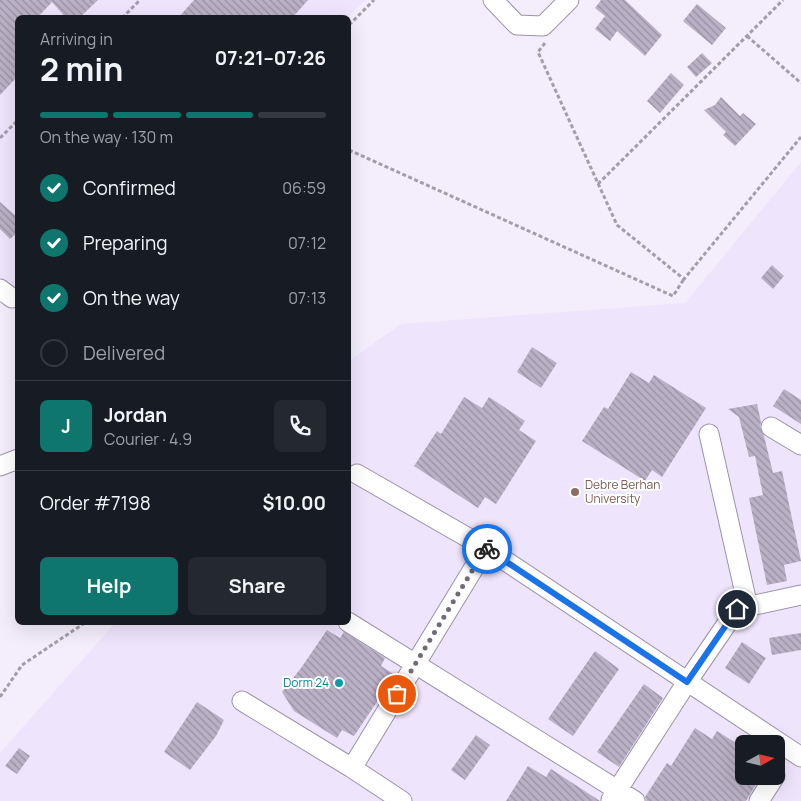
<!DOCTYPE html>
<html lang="en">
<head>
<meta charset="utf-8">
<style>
  :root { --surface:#171b24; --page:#242831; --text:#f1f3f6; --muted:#9ea1a6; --line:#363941; --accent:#0f766e }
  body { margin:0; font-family:Manrope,sans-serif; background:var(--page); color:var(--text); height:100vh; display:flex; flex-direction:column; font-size:19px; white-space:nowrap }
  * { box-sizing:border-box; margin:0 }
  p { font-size:16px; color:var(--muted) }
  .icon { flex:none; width:28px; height:28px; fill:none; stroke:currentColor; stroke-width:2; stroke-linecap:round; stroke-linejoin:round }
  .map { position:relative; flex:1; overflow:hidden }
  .panel { position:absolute; left:15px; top:15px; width:336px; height:610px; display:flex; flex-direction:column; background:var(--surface); border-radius:8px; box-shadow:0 5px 20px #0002 }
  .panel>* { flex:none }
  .needle { width:32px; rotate:82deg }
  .fabs { position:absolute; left:735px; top:735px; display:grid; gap:10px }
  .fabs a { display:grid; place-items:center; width:50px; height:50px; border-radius:8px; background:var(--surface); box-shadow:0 5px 20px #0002; font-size:25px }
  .pin { position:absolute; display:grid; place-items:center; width:42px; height:42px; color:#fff; margin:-21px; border:2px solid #fff; border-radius:50%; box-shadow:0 1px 5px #0007 }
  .courier { position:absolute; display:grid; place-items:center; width:50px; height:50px; margin:-25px; border:4px solid #1a73e8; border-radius:50%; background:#fff; color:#222; box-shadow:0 1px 6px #0007 }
  .head em { font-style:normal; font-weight:700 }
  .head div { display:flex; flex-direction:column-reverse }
  .head { display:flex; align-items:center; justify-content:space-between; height:85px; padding:0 25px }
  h1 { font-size:32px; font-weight:700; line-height:38px }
  .bar { display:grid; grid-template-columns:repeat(4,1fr); gap:8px 5px; align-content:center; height:60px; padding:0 25px }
  .bar i { height:6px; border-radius:4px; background:var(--line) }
  .bar .current { background:var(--accent) }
  .bar p { grid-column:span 4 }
  .line { display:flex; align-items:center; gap:12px; padding:0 25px; border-top:1px solid var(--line) }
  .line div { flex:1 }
  .round { display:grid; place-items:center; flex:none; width:52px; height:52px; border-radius:8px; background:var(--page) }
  ol { padding:0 25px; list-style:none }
  li { display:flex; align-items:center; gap:15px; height:55px }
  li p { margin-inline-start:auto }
  li .icon { padding:5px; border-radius:50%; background:var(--accent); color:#fff; stroke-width:4 }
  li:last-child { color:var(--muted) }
  li i { width:28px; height:28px; border:2px solid var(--line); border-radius:50% }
  .cta { display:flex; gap:10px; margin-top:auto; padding:10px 25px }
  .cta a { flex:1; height:58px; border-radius:8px; background:var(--accent); color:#fff; font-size:20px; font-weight:700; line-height:58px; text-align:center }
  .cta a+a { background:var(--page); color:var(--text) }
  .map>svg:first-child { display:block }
  .built { fill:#eee4fc; fill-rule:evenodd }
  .building { fill:url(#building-back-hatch) }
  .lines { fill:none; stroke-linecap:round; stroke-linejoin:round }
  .minor-casing { stroke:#9c93a8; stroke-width:21 }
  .path { stroke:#a29da9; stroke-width:3; stroke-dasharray:4 2.5; stroke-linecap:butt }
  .minor { stroke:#fff; stroke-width:19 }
  .done { stroke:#706b76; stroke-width:5; stroke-dasharray:0 9 }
  .route { stroke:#1a73e8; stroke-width:6 }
  .education-dot { fill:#8d6e63; stroke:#fff; stroke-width:2 }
  .culture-dot { fill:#0f9aa8; stroke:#fff; stroke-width:2 }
  .labels { text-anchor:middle; stroke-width:4; stroke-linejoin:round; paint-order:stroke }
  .education-label { font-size:12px; fill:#785e54; stroke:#fff; text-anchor:start }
  .culture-label { font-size:12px; fill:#0d838f; stroke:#fff; text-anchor:end }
</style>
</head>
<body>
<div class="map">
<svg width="801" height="801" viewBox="0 0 801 801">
  <defs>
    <pattern id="building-back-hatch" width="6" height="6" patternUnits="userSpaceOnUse" patternTransform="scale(1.25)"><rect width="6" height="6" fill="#bab1c6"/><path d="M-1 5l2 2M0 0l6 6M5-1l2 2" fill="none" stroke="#9790a1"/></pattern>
  </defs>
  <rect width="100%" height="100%" fill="#f4eefc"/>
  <path class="built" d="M 0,0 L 366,0 L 347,17 L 18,18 L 17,298 L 0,282 Z
    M 801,162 L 801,801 L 0,801 L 0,753 L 115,623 L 349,622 L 349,361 L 401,324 L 685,303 ZM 744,744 L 776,744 L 776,776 L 744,776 Z"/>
  <path class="building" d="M 0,0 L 98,0 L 79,18 L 66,18 L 52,2 L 37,18 L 18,18 L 18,76 L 0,95 Z
    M 194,0 L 308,0 L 292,18 L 178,18 Z
    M 601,0 L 625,0 L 662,35 L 645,56 L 617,31 L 610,41 L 595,29 L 605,16 L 595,8 Z
    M 697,4 L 726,28 L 712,45 L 683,21 Z
    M 702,53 L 712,63 L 696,77 L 687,67 Z
    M 671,73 L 684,85 L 660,113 L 647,101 Z
    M 721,97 L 740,116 L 743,113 L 756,124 L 735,146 L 723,135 L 726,132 L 704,110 L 715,105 Z
    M 0,202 L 18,218 L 18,232 L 10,239 L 0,229 Z
    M 772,265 L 784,276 L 773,289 L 761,278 Z
    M 532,347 L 557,363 L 541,388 L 517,372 Z
    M 631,372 L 649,383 L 654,375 L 706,408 L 662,477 L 652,470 L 645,481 L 582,441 L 604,407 L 608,409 Z
    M 784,389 L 801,400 L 801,424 L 773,406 Z
    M 464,397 L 482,408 L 489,397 L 525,421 L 519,430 L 536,441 L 496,504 L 485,497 L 478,508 L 414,466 L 437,431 L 441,434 Z
    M 757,404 L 761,422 L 760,427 L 764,436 L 773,473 L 782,471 L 801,561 L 784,565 L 787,581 L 767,585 L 749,498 L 763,495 L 755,456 L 749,457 L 739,417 L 728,409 Z
    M 327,630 L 340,638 L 344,632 L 385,658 L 381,666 L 395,675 L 354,736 L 342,730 L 337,738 L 294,711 L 282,692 L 301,668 Z
    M 801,633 L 801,650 L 772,655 L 769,638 Z
    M 742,642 L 766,658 L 749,684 L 725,668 Z
    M 595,651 L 619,669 L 573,736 L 548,719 Z
    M 644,684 L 663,698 L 619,767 L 597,752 Z
    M 197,702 L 224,720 L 216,736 L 190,770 L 164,752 Z
    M 695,728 L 712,739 L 717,731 L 744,748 L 744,776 L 761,776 L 746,801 L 646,801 L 645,797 L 667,763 L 671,766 Z
    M 476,735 L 490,745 L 465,780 L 451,770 Z
    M 19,748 L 30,756 L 17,774 L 5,766 Z
    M 528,766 L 546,777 L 551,769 L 600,801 L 506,801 Z"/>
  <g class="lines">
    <g class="minor-casing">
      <path id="minor" d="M 493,0 L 517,25 L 543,26 L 569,0
        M 0,289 L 12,298
        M 771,427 L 801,445
        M 709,434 L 748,607
        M 0,466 L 18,459
        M 357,474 L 486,548
        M 348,622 L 635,801
        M 242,701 L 352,768
        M 611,800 L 687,682 L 737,609 L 801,595
        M 402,801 L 352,768 L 486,548 L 801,757
        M 759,801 L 775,776"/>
    </g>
    <path class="path" d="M 122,18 L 140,0
      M 349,25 L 374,0
      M 747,36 L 801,83
      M 545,43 L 538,52 L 617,225 L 684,279 L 801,137
      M 0,138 L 18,120
      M 349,150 L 673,296 L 684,279
      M 598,184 L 783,0
      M 0,697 L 22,665 L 86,622"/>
    <use href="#minor" class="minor"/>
  </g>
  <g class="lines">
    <path class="done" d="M 397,694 L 486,548 L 487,549"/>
    <path class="route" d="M 487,549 L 687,682 L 737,609"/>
  </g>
  <circle class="education-dot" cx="575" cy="492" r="5"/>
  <circle class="culture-dot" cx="339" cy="683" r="5"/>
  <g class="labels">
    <g class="education-label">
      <text x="585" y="489">Debre Berhan<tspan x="585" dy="14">University</tspan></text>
    </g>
    <g class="culture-label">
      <text x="329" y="687">Dorm 24</text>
    </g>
  </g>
</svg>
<div class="fabs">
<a><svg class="needle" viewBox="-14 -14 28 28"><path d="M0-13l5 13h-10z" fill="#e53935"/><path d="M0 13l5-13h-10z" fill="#9ea1a6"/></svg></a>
</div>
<div class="pin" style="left:397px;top:694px;background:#ea580c"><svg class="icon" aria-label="bag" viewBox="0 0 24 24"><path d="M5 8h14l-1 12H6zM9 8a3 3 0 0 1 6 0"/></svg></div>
<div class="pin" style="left:737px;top:609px;background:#1f2937"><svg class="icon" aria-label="home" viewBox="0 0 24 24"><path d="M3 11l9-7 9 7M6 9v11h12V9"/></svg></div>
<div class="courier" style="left:487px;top:549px"><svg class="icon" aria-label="bike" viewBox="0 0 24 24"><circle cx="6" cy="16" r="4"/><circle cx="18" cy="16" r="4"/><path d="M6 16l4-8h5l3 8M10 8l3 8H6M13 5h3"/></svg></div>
<section class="panel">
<div class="head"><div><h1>2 min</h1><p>Arriving in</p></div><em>07:21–07:26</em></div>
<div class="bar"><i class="current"></i><i class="current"></i><i class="current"></i><i></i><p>On the way · 130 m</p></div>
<ol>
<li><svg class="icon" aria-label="check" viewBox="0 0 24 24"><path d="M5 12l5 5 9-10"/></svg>Confirmed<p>06:59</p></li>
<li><svg class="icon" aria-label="check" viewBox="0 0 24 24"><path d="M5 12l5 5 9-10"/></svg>Preparing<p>07:12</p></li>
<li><svg class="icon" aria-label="check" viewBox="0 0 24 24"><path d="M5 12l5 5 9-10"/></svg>On the way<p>07:13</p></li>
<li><i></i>Delivered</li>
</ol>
<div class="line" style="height:90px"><b class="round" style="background:var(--accent);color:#fff">J</b><div><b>Jordan</b><p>Courier · 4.9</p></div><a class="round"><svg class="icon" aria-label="phone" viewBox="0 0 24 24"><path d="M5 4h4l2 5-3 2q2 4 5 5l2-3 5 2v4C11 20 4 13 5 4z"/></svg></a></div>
<div class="line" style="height:65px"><div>Order #7198</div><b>$10.00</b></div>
<div class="cta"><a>Help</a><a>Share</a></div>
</section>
</div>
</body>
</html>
